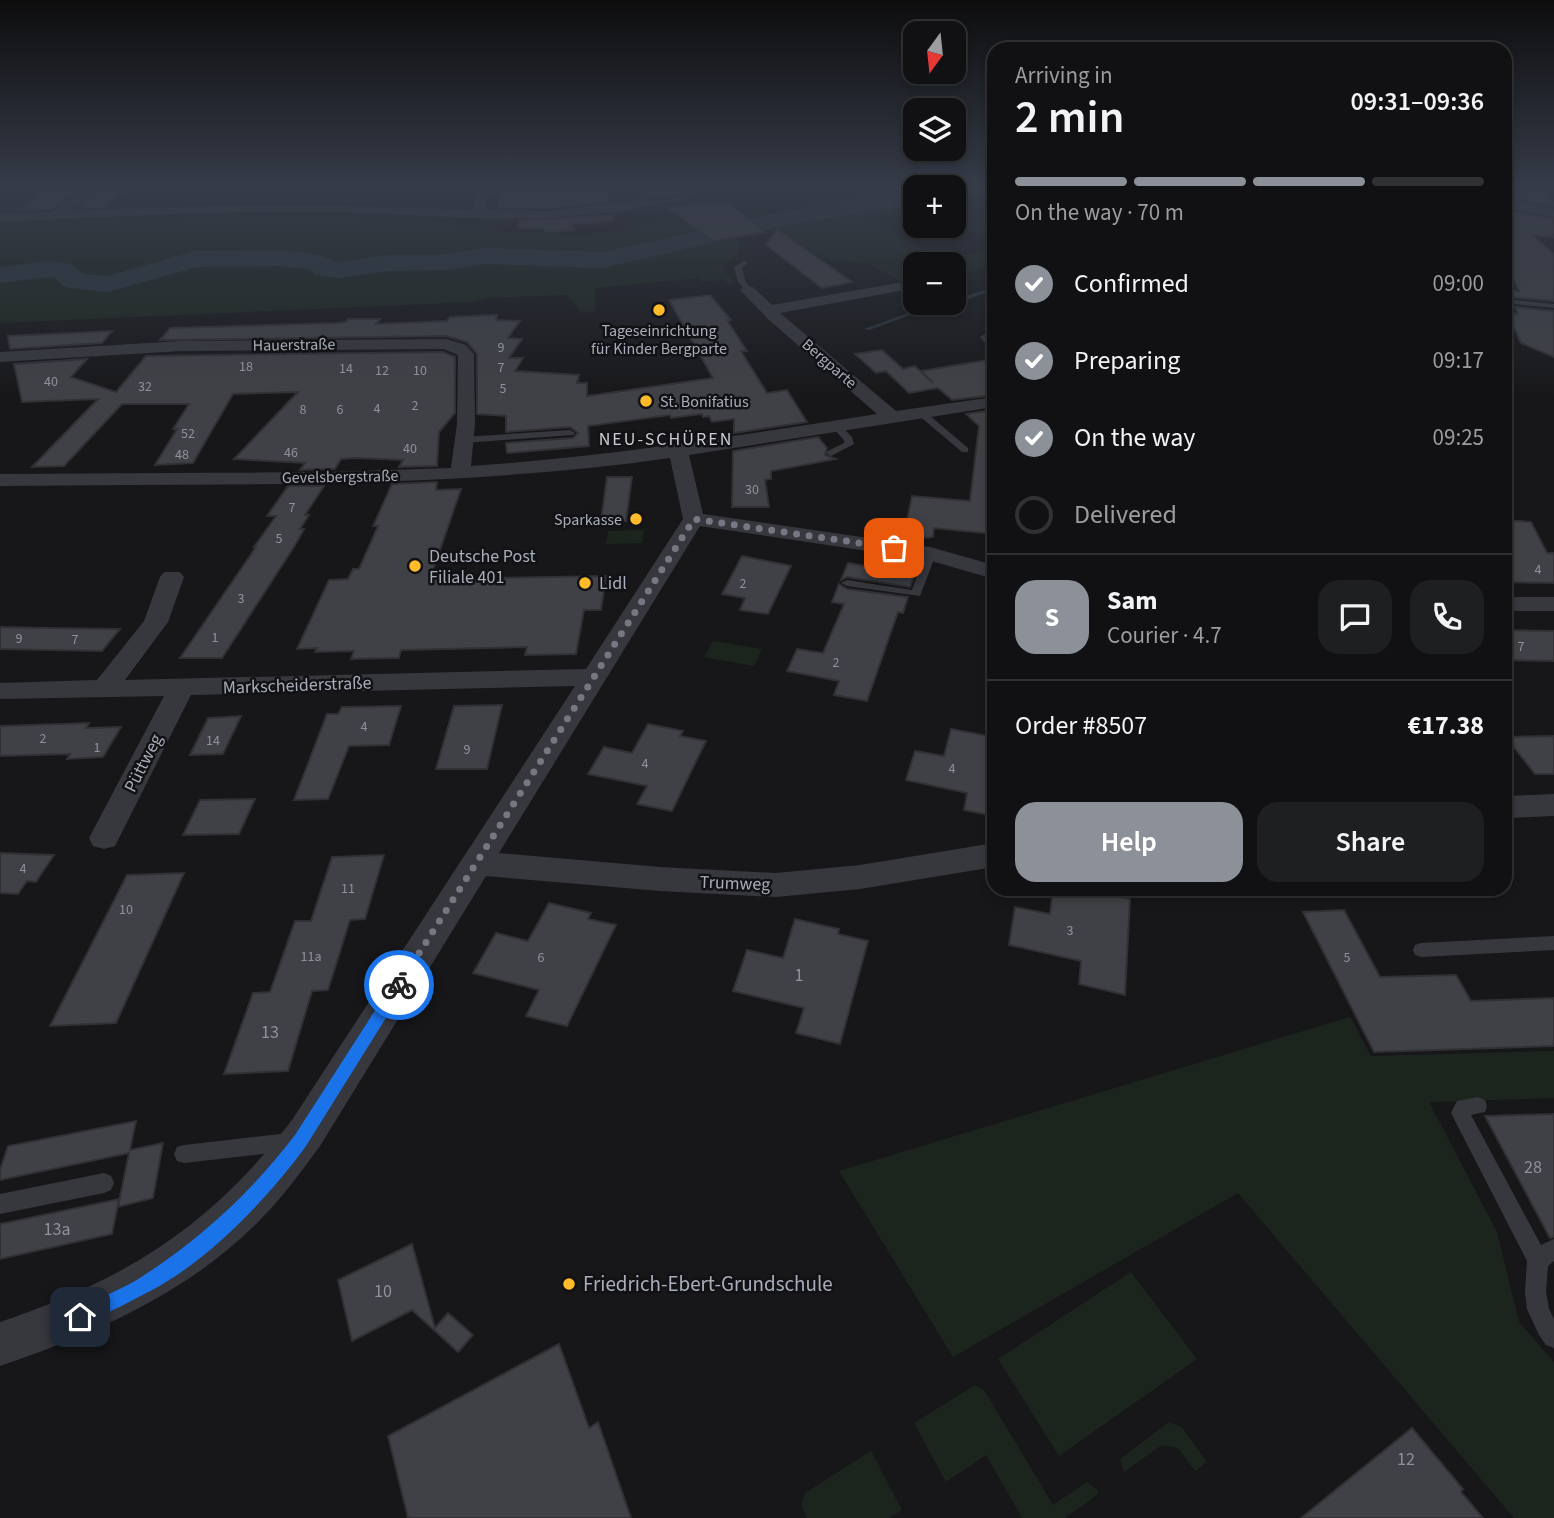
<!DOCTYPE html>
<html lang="en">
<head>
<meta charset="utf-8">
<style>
  :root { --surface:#111113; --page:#1e1f21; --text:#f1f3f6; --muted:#9c9da0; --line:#303133; --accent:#8c9099 }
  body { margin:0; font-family:"Source Sans 3",sans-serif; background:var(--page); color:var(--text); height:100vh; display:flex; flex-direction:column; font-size:26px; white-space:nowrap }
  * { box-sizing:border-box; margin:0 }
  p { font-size:23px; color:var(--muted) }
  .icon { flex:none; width:38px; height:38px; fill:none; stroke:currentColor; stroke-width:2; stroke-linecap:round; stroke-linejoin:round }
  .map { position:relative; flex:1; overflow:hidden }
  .details { position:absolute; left:987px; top:42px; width:525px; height:854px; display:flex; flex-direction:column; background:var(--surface); border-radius:21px; box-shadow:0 4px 10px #0003,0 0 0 2px var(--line) }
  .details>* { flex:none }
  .needle { width:46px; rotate:195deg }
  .tools { position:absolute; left:903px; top:21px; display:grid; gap:14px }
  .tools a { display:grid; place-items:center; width:63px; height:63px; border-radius:14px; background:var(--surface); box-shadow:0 4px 10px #0003,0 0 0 2px var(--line); font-size:35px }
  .pin { position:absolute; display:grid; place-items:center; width:60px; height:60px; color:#fff; margin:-30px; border-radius:14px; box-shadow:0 4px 10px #0006 }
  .courier { position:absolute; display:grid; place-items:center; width:70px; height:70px; margin:-35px; border:5px solid #1a73e8; border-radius:50%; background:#fff; color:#222; box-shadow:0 2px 9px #0007 }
  .summary em { font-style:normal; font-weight:600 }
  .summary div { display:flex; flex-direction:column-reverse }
  .summary { display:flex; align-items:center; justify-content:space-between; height:119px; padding:0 28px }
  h1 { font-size:46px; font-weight:600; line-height:52px }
  .bar { display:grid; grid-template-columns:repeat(4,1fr); gap:10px 7px; align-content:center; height:84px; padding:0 28px }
  .bar i { height:9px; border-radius:5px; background:var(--line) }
  .bar .current { background:var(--accent) }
  .bar p { grid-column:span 4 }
  .line { display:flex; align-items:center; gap:18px; padding:0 28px; border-top:2px solid var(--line) }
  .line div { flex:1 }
  .round { display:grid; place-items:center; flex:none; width:74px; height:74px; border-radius:21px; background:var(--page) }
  ol { padding:0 28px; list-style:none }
  li { display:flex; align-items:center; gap:21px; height:77px }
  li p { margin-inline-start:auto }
  li .icon { padding:7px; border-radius:50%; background:var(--accent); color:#fff; stroke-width:4 }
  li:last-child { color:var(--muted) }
  li i { width:38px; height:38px; border:4px solid var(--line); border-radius:50% }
  .button { display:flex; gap:14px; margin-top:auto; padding:14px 28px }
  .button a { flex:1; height:80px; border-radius:21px; background:var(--accent); color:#fff; font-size:28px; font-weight:600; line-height:80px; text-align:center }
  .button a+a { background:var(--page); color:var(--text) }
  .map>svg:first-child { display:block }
  .green { fill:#1c251d }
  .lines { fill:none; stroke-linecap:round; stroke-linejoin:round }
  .stream { fill:#2b353e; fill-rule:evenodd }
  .river { fill:#2b353e; fill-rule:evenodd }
  .building { fill:#404146; stroke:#303035; stroke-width:2 }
  .service { fill:#37383e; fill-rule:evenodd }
  .minor { fill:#37383e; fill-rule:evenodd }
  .route { fill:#1a73e8 }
  .done { stroke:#757882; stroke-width:7; stroke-dasharray:0 12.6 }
  .poi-dot { fill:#ffbb29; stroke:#121214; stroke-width:2.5 }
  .labels { text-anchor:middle; stroke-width:5; stroke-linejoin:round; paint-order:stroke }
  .number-label { font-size:14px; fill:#8d929d }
  .far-poi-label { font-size:16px; fill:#a7adba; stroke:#121214 }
  .far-street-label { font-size:16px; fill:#a7adba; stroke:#121214 }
  .far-quarter-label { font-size:18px; letter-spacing:2px; fill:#c9ccd6; stroke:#121214 }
  .poi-label { font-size:18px; fill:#a7adba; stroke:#121214; text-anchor:start }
  .street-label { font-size:18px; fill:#a7adba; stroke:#121214 }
  .near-number-label { font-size:18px; fill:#8d929d }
  .near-poi-label { font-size:21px; fill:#a7adba; stroke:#121214; text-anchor:start }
</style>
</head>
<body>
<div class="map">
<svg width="1554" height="1518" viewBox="0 0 1554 1518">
  <rect width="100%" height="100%" fill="#171719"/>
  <path class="green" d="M 915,188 L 915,207 L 864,217 L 942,260 L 994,249 L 994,265 L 954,276 L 954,264 L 915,264 L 915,281 L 899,281 L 870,264 L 822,258 L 770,224 L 748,230 L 723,219 L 783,211 L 791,203 L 889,193 Z
    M 317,213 L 430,221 L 513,233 L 586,235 L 639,229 L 637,225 C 672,221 712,212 739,241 C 741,255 729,260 723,268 L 736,283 L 727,284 L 723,279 L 702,282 L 699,278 L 595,288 L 595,311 L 581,313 L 567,295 L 488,298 L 473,302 L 0,323 L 0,221 Z
    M 994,217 L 994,243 L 956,224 Z
    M 644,530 L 642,543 L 606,544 L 608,531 Z
    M 713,641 L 762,649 L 754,666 L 704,657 Z
    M 1350,1017 L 1371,1056 L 1554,1051 L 1554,1098 L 1429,1102 L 1497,1232 L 1519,1322 L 1554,1362 L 1554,1518 L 1514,1518 L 1238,1193 L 953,1357 L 839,1171 Z
    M 1131,1272 L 1197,1359 L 1059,1456 L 998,1359 Z
    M 975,1385 L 984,1390 L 1053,1505 L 1087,1482 L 1098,1491 L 1097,1495 L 1065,1518 L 1022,1518 L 986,1455 L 946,1482 L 914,1423 Z
    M 1169,1422 L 1182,1427 L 1207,1462 L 1195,1471 L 1178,1448 L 1162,1445 L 1124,1472 L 1120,1459 Z
    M 871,1451 L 902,1510 L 889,1518 L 807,1518 L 801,1505 L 805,1493 Z"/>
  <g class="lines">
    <path class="stream" d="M 994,287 L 994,290 L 954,304 L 929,310 L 927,309 L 947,303 L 954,303 L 954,300 Z
      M 917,310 L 921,311 L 869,330 L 864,329 Z"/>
    <path class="river" d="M 945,187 L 991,187 L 988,192 L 954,198 L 954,187 Z
      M 915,190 L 915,204 L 788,225 L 603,268 L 485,264 L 447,270 L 389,271 L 339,278 L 316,275 L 309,269 L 281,266 L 197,267 L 108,292 L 70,288 L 62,285 L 56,278 L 49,277 L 0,283 L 0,267 L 49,261 L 73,265 L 83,274 L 108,276 L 195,251 L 281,250 L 316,254 L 339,262 L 389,255 L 447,254 L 485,248 L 603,252 L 788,211 Z"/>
  </g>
  <path class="building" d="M 51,187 L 82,187 L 51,209 L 17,211 Z
    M 101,187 L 126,187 L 104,207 L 78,208 Z
    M 502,187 L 607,187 L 610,201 L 550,208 L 498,208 Z
    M 1517,191 L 1541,192 L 1554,203 L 1554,206 L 1509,197 Z
    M 726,201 L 765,232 L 713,241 L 667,207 Z
    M 1505,210 L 1554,219 L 1554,237 L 1533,236 L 1554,254 L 1554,301 L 1510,297 L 1507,290 L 1519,291 L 1505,264 Z
    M 613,215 L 614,221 L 573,224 L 574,230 L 545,232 L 544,228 L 519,229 L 519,221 Z
    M 777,229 L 852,282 L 822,288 L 766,245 Z
    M 710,295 L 731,320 L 727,320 L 747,351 L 741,351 L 767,393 L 787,390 L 807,422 L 734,433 L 734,419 L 712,422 L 709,416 L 703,417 L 702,414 L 671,418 L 670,415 L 588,426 L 589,446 L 507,453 L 506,443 L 573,438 L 578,433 L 570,427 L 506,432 L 506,416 L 477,414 L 477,354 L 467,342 L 446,336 L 160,340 L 170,328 L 337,323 L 346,322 L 348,319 L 380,319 L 376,324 L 447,321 L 450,317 L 497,315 L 496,320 L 520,321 L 508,338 L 522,339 L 509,358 L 523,358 L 515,371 L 579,375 L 577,383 L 587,383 L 587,396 L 713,378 L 669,300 Z
    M 1515,307 L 1554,311 L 1554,357 L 1521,343 L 1507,313 L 1518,314 Z
    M 112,331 L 102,343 L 10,349 L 8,336 Z
    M 882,350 L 903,369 L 915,366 L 933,383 L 921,371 L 994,359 L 994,395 L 952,400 L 938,388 L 909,393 L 886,371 L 876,373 L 855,354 Z
    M 443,352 L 455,357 L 455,413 L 439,432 L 437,466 L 399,467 L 403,460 L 355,458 L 341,459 L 335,469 L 327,469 L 300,470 L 305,463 L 234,459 L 298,392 L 233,394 L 193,463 L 155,465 L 177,429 L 173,429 L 189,404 L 122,404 L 64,466 L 32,467 L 98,399 L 22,402 L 14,364 L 87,359 L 71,377 L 116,392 L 146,356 Z
    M 994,410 L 994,534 L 934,528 L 933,537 L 927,538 L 904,535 L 912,496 L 970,501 L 979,426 L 966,414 Z
    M 818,437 L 827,448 L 825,455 L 836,459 L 771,471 L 771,479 L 765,480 L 769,507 L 732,507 L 733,451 Z
    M 607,477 L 632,477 L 626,521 L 601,521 Z
    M 437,482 L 436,490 L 461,489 L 430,579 L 606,576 L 601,610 L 584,610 L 576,654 L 525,655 L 527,647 L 401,650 L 399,658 L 351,659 L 354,651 L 315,652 L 317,648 L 297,649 L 329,580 L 348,579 L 353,569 L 359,569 L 378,526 L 373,526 L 392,484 Z
    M 288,486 L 324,486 L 305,515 L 309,515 L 300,529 L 304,529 L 294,547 L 222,658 L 180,658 L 256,547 L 254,547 L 276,516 L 267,516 Z
    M 1505,520 L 1531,522 L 1547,553 L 1554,553 L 1554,583 L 1505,582 Z
    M 742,556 L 791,566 L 768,614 L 740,610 L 745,598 L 722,594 Z
    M 848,563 L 915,574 L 910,587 L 847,577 L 841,580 Z
    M 839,584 L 847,589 L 908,597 L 903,613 L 898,612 L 867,701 L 834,695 L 839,681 L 787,671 L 797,649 L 823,653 L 844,604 L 832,602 Z
    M 0,627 L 48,628 L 120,629 L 102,651 L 0,649 Z
    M 1505,630 L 1554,631 L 1554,661 L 1505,660 Z
    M 502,705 L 487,769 L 436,769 L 454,706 Z
    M 401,706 L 389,745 L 349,746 L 328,799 L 294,800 L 327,714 L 338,714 L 342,707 Z
    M 241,716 L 223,754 L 190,755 L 208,718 Z
    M 89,723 L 86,728 L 121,727 L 103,757 L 67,759 L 70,754 L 0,756 L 0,726 Z
    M 648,724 L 683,731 L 680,736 L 706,741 L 672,811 L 637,804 L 647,786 L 588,774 L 604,747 L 632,753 Z
    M 951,729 L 988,736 L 987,741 L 994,743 L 994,816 L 964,810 L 967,793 L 906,780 L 915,751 L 944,756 Z
    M 1554,736 L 1554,774 L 1535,774 L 1506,737 Z
    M 255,799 L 239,834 L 183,835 L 200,800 Z
    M 0,853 L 54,855 L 36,882 L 27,881 L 18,894 L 0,893 Z
    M 384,855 L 365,919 L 350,920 L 328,990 L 312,991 L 288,1071 L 224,1074 L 253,993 L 270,992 L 295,921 L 311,921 L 332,857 Z
    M 184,873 L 116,1023 L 50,1026 L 127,875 Z
    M 1053,889 L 1099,889 L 1099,892 L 1130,899 L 1125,995 L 1079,984 L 1081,961 L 1009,945 L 1015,907 L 1050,914 Z
    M 549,903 L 591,913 L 588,919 L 616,925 L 567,1026 L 526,1016 L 539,990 L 473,973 L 496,933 L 528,941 Z
    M 1344,910 L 1380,977 L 1456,975 L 1471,1001 L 1554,998 L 1554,1046 L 1374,1052 L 1303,912 Z
    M 795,919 L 839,929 L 838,934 L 868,941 L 840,1044 L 796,1033 L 804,1008 L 733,991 L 747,950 L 783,958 Z
    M 1554,1114 L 1554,1237 L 1550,1238 L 1485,1116 Z
    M 136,1121 L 130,1150 L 163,1143 L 153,1198 L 118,1207 L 129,1153 L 0,1180 L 0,1170 L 8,1146 Z
    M 119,1199 L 112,1234 L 0,1259 L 0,1224 Z
    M 412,1244 L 435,1328 L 448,1313 L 473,1335 L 458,1352 L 412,1310 L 352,1341 L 338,1280 Z
    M 559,1344 L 589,1428 L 598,1422 L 631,1518 L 408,1518 L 388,1436 Z
    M 1412,1428 L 1463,1489 L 1461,1492 L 1483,1518 L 1301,1518 Z"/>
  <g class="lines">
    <path class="service" d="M 684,197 L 686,200 L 636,207 L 633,205 Z
      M 744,261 L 748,263 L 742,268 L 746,282 L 752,290 L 748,292 L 738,282 L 734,267 Z
      M 1505,299 L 1554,304 L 1554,308 L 1505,303 Z
      M 917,410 L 923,410 L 968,448 L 968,452 L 962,452 L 917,414 Z
      M 833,424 L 839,424 L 852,437 L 854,444 L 831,456 L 826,453 L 828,451 L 844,443 L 844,440 L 831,426 Z
      M 570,430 L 575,433 L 573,435 L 464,443 L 459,440 L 464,437 Z
      M 930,551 L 936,554 L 920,596 L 847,586 L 841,583 L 847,580 L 912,590 L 924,554 Z
      M 1554,936 L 1554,950 L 1421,957 L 1415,955 L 1413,950 L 1415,945 L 1421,943 Z
      M 1478,1097 L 1485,1100 L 1487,1106 L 1485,1112 L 1471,1115 L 1541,1245 L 1554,1239 L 1554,1261 L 1548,1266 L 1546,1292 L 1549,1309 L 1554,1319 L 1554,1348 L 1546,1345 L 1539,1335 L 1527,1309 L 1525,1292 L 1527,1261 L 1451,1113 L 1457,1101 Z
      M 289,1133 L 296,1135 L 299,1142 L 296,1149 L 289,1151 L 184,1163 L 177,1161 L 174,1154 L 177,1147 L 184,1145 Z
      M 104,1173 L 111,1176 L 114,1183 L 111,1190 L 104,1193 L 0,1214 L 0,1194 Z"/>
    <path class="minor" d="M 86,187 L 99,187 L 70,211 C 205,205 337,204 472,210 L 480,187 L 492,187 L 485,210 L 550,211 L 633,201 L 639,199 L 642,191 L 646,190 L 711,187 L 705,191 L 652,197 L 649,204 C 632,212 612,212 592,214 C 506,224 421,214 334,212 C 222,210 111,217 0,222 L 0,214 L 52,212 Z
      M 1505,199 L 1554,209 L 1554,217 L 1505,207 Z
      M 915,280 L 915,288 L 780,313 L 896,411 L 994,397 L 994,407 L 689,455 L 703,514 L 930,547 L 994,565 L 994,579 L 928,560 L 700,526 L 499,853 L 660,867 L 776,873 L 860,865 L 994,843 L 994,867 L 860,889 L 776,897 L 660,891 L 486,876 L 320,1146 C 301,1172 282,1198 259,1221 C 188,1293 94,1334 0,1366 L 0,1322 C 127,1279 210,1227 292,1120 L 575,686 L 191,695 L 115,846 L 104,849 L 93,846 L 89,838 L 164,696 L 0,699 L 0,683 L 97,680 L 144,621 L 160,577 L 164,572 L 180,572 L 184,577 L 168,622 L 125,680 L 586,669 L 683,519 L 670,458 C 447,490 224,483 0,486 L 0,474 L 327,472 L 451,468 L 457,424 L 458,355 L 444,349 L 181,351 L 0,362 L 0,352 L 181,341 L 446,339 L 466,345 L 474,354 L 475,424 L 471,466 C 608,457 742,435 877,414 L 768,319 L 740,290 L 743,287 L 753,287 L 772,305 Z
      M 988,332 L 994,334 L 994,348 L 988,347 L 980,337 Z
      M 1505,597 L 1554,597 L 1554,611 L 1505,611 Z
      M 1554,794 L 1554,816 L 1505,818 L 1505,796 Z"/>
  </g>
  <linearGradient id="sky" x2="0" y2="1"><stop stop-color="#0d0d0e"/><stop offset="0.47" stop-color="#363c49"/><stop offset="1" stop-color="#363c49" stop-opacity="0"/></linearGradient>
  <rect width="1554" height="399" fill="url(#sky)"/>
  <path class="route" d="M 399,979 L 406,985 L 404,989 L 306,1146 C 268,1198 211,1258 154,1289 C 132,1301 109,1312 86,1323 L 80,1325 L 74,1323 L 71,1317 L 74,1310 C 97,1299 124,1289 146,1274 C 204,1236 253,1190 295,1135 L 394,981 Z"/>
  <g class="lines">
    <path class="done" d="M 399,985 L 694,519 L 894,548"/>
  </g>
  <g class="poi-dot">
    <circle cx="659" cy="310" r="7"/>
    <circle cx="646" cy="401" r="7"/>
    <circle cx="636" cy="519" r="7"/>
    <circle cx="415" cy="566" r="7"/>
    <circle cx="585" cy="583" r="7"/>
    <circle cx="569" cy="1284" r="7"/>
  </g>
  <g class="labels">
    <g class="number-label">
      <text x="501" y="352">9</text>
      <text x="246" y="371">18</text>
      <text x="501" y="372">7</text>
      <text x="346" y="373">14</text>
      <text x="382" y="375">12</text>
      <text x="420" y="375">10</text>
      <text x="51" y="386">40</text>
      <text x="145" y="391">32</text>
      <text x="503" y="393">5</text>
      <text x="415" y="410">2</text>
      <text x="377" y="413">4</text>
      <text x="303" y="414">8</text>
      <text x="340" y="414">6</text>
      <text x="188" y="438">52</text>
      <text x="410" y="453">40</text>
      <text x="291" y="457">46</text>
      <text x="182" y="459">48</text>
      <text x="752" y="494">30</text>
      <text x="292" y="512">7</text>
      <text x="279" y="543">5</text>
      <text x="1538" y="574">4</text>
      <text x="743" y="588">2</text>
      <text x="241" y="603">3</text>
      <text x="215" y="642">1</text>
      <text x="19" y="643">9</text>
      <text x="75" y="644">7</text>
      <text x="1521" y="651">7</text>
      <text x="836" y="667">2</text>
      <text x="364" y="731">4</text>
      <text x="43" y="743">2</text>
      <text x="213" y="745">14</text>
      <text x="97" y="752">1</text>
      <text x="467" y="754">9</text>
      <text x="645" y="768">4</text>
      <text x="952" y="773">4</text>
      <text x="23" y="873">4</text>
      <text x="348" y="893">11</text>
      <text x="126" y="914">10</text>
      <text x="1070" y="935">3</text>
      <text x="311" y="961">11a</text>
      <text x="541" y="962">6</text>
      <text x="1347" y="962">5</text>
    </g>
    <g class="far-poi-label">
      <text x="659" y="336">Tageseinrichtung<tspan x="659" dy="18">für Kinder Bergparte</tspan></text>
      <text x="660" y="407" text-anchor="start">St. Bonifatius</text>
      <text x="622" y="525" text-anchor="end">Sparkasse</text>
    </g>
    <g class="far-street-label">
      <text transform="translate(294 344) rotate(-1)" y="6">Hauerstraße</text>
      <text transform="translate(830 363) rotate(41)" y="6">Bergparte</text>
      <text transform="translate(340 476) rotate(-1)" y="6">Gevelsbergstraße</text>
    </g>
    <g class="far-quarter-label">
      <text x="666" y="445">NEU-SCHÜREN</text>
    </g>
    <g class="poi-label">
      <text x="429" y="562">Deutsche Post<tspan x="429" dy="21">Filiale 401</tspan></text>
      <text x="599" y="589">Lidl</text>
    </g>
    <g class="street-label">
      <text transform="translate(297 685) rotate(-2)" y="6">Markscheiderstraße</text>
      <text transform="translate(143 763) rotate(-63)" y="6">Püttweg</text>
      <text transform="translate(735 883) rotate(2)" y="6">Trumweg</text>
    </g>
    <g class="near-number-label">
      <text x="799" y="981">1</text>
      <text x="270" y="1038">13</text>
      <text x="1533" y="1173">28</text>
      <text x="57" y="1235">13a</text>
      <text x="383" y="1297">10</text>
      <text x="1406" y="1465">12</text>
    </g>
    <g class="near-poi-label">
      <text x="583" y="1291">Friedrich-Ebert-Grundschule</text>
    </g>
  </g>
</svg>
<div class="tools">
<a><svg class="needle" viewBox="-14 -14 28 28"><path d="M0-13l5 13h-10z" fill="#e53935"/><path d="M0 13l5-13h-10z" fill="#9c9da0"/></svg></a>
<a><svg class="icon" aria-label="layers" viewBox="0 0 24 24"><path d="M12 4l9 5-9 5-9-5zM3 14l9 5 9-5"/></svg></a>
<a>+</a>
<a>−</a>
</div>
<div class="pin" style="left:894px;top:548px;background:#ea580c"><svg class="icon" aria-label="bag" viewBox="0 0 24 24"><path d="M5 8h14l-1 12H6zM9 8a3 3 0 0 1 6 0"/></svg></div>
<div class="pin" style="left:80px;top:1317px;background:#1f2937"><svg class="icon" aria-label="home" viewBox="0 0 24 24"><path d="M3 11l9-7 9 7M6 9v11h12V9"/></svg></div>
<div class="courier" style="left:399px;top:985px"><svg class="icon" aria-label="bike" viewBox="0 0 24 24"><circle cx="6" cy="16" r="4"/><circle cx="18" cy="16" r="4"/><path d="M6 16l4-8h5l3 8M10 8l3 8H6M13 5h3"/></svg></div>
<section class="details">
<div class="summary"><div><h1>2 min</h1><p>Arriving in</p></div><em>09:31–09:36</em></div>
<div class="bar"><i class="current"></i><i class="current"></i><i class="current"></i><i></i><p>On the way · 70 m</p></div>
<ol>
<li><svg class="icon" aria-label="check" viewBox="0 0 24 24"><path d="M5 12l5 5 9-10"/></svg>Confirmed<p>09:00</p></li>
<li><svg class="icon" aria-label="check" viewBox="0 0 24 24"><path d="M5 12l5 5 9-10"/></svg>Preparing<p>09:17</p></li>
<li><svg class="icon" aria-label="check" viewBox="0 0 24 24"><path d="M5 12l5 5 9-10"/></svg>On the way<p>09:25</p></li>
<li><i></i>Delivered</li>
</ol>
<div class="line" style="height:126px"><b class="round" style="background:var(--accent);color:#fff">S</b><div><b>Sam</b><p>Courier · 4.7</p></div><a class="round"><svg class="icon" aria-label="chat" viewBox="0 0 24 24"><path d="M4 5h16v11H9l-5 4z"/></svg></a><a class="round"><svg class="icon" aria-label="phone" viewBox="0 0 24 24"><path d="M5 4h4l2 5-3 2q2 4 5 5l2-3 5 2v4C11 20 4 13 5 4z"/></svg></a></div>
<div class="line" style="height:91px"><div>Order #8507</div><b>€17.38</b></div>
<div class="button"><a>Help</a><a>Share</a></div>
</section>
</div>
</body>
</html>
